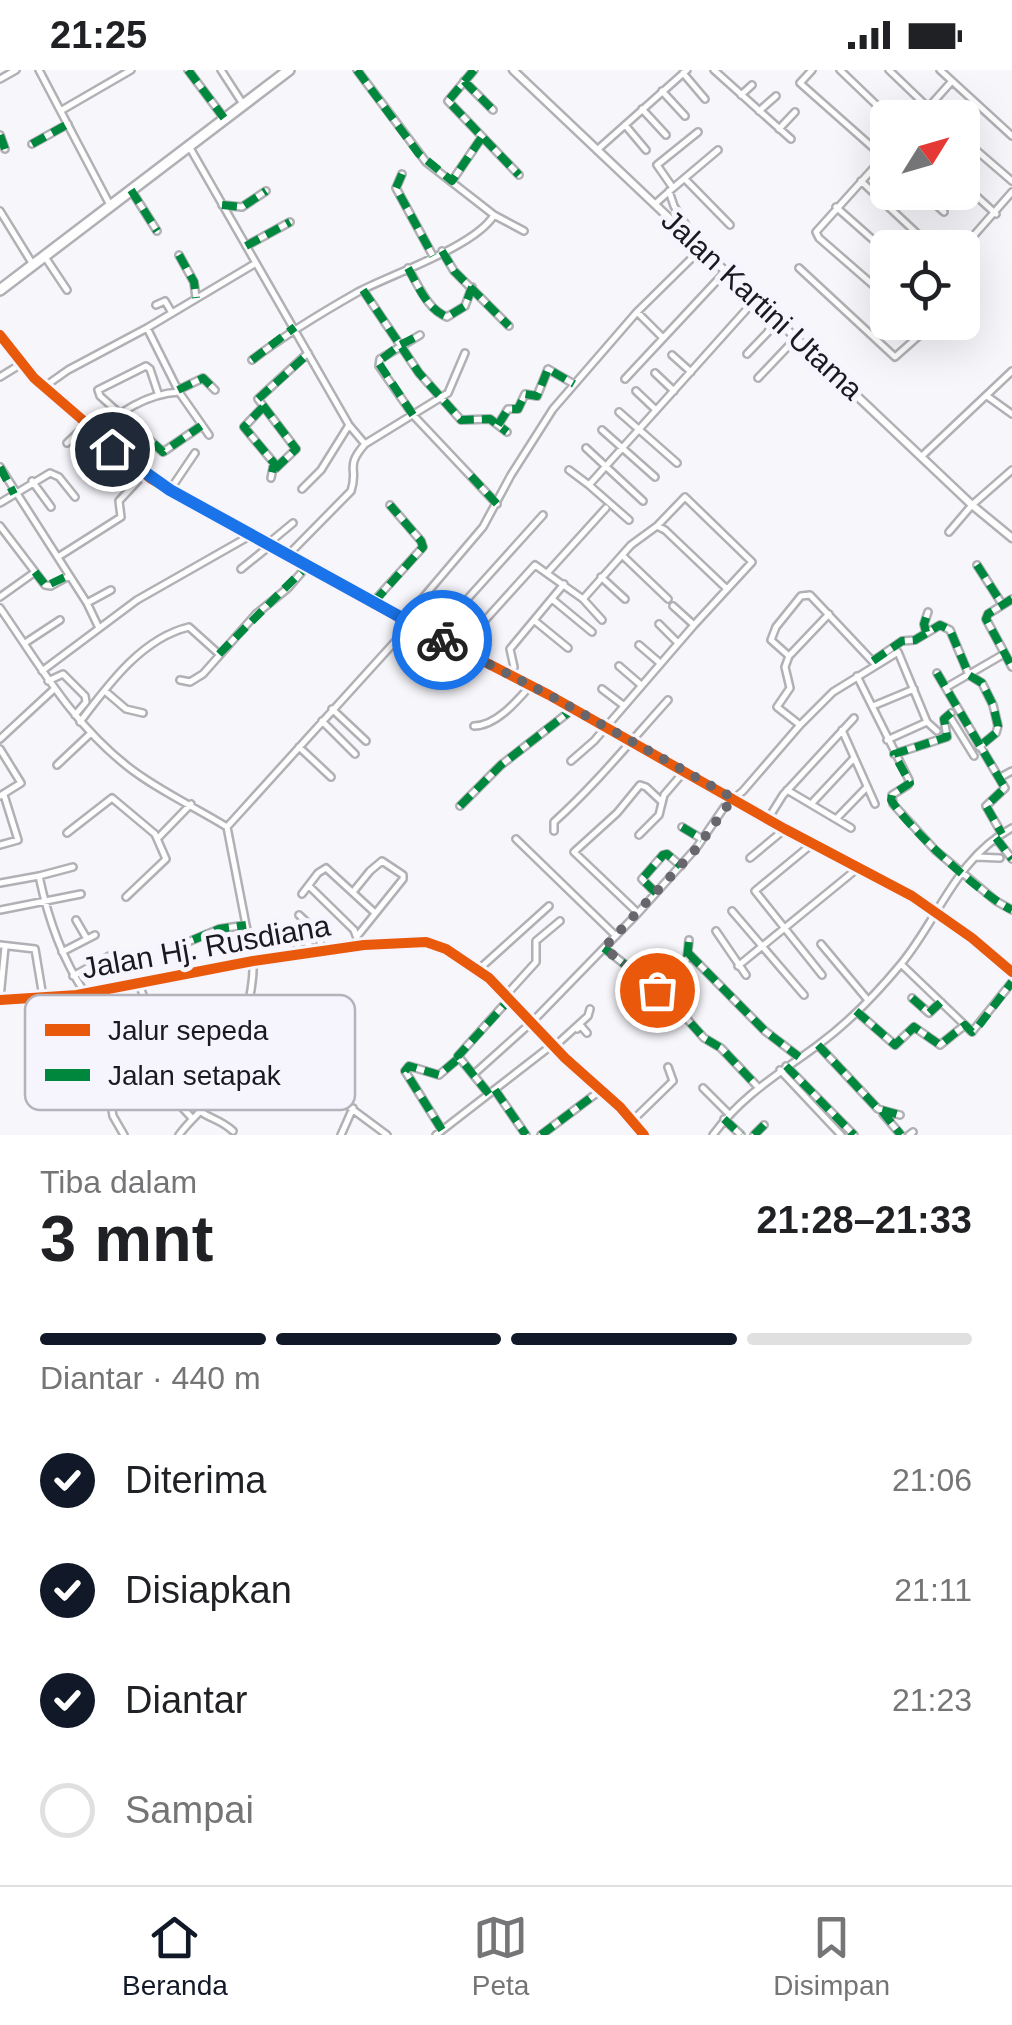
<!DOCTYPE html>
<html lang="id">
<head>
<meta charset="utf-8">
<style>
  :root { --surface:#fff; --page:#f6f6f6; --text:#202124; --muted:#757577; --line:#e0e0e0; --accent:#111827 }
  body { margin:0; font-family:Arial,sans-serif; background:var(--page); color:var(--text); height:100vh; display:flex; flex-direction:column; font-size:38px; white-space:nowrap }
  * { box-sizing:border-box; margin:0 }
  p { font-size:32px; color:var(--muted) }
  .icon { flex:none; width:55px; height:55px; fill:none; stroke:currentColor; stroke-width:2; stroke-linecap:round; stroke-linejoin:round }
  .map { position:relative; height:1065px; overflow:hidden }
  .side { display:flex; flex-direction:column; background:var(--surface); flex:1 }
  .side>* { flex:none }
  .needle { width:65px; rotate:53deg }
  .tools { position:absolute; left:870px; top:30px; display:grid; gap:20px }
  .tools a { display:grid; place-items:center; width:110px; height:110px; border-radius:15px; background:var(--surface); box-shadow:0 10px 40px #0002; font-size:50px }
  .pin { position:absolute; display:grid; place-items:center; width:85px; height:85px; color:#fff; margin:-42px; border:5px solid #fff; border-radius:50%; box-shadow:0 2px 10px #0007 }
  .courier { position:absolute; display:grid; place-items:center; width:100px; height:100px; margin:-50px; border:8px solid #1a73e8; border-radius:50%; background:#fff; color:#222; box-shadow:0 2px 12px #0007 }
  .headline em { font-style:normal; font-weight:800 }
  .headline div { display:flex; flex-direction:column-reverse }
  .headline { display:flex; align-items:center; justify-content:space-between; height:170px; padding:0 40px }
  h1 { font-size:65px; font-weight:800; line-height:75px }
  .bar { display:grid; grid-template-columns:repeat(4,1fr); gap:15px 10px; align-content:center; height:120px; padding:0 40px }
  .bar i { height:12px; border-radius:8px; background:var(--line) }
  .bar .current { background:var(--accent) }
  .bar p { grid-column:span 4 }
  ol { padding:0 40px; list-style:none }
  li { display:flex; align-items:center; gap:30px; height:110px }
  li p { margin-inline-start:auto }
  li .icon { padding:10px; border-radius:50%; background:var(--accent); color:#fff; stroke-width:4 }
  li:last-child { color:var(--muted) }
  li i { width:55px; height:55px; border:5px solid var(--line); border-radius:50% }
  .status { display:flex; justify-content:space-between; align-items:center; height:70px; padding:0 50px; background:var(--surface); direction:ltr }
  .status svg { height:28px; fill:currentColor }
  .tabs { display:flex; justify-content:space-around; align-items:center; height:140px; border-top:2px solid var(--line); background:var(--surface); font-size:28px; color:var(--muted) }
  .tabs a { display:grid; justify-items:center; gap:5px }
  .tabs .current { color:var(--accent) }
  .map>svg:first-child { display:block }
  .lines { fill:none; stroke-linecap:round; stroke-linejoin:round }
  .minor-casing { stroke:#b1b0b5; stroke-width:10 }
  .tertiary-casing { stroke:#b1b0b5; stroke-width:11 }
  .trunk-casing { stroke:#b1b0b5; stroke-width:14 }
  .minor { stroke:#fefefe; stroke-width:5 }
  .tertiary { stroke:#fefefe; stroke-width:6 }
  .trunk { stroke:#fefefe; stroke-width:9 }
  .quiet { stroke:#00873e; stroke-width:8; stroke-dasharray:15 8; stroke-linecap:butt }
  .cycleway-casing { stroke:#f6f4fd; stroke-width:16 }
  .cycleway { stroke:#e8590c; stroke-width:10 }
  .done { stroke:#67666c; stroke-width:10; stroke-dasharray:0 18 }
  .route { stroke:#1a73e8; stroke-width:12 }
  .labels { text-anchor:middle; stroke-width:10; stroke-linejoin:round; paint-order:stroke }
  .street-label { font-size:30px; fill:#1a191f; stroke:#f6f4fd }
  .key { fill:#f6f4fd; stroke:#b4b2ba; stroke-width:2.5 }
  .key-label { font-size:28px; fill:#1a191f }
</style>
</head>
<body>
<div class="status"><b>21:25</b><svg viewBox="0 0 49 12"><path d="M0 12V9h3v3zM5 12V6h3v6zM10 12V3h3v9zM15 12V0h3v12zM26 1h20v11H26zM47 4h2v5h-2z"/></svg></div>
<div class="map">
<svg width="1012" height="1065" viewBox="0 0 1012 1065">
  <rect width="100%" height="100%" fill="#f7f6fb"/>
  <g class="lines">
    <g class="minor-casing">
      <path id="minor" d="M 39,0 L 110,135
        M 188,0 L 224,48
        M 221,0 L 243,34
        M 357,0 L 426,92 L 494,145 L 524,161
        M 474,0 L 448,31 L 519,105
        M 714,0 L 791,69
        M 812,0 L 800,13 L 888,91
        M 840,0 L 890,48
        M 889,0 L 939,48
        M 940,0 L 1012,66
        M 683,3 L 705,29
        M 0,9 L 16,0
        M 464,11 L 493,40
        M 662,21 L 685,46
        M 741,25 L 752,15
        M 642,39 L 666,65
        M 62,40 L 131,0
        M 759,41 L 776,26
        M 919,48 L 952,11
        M 625,55 L 646,80
        M 779,59 L 795,42
        M 0,65 L 5,79
        M 962,68 L 1012,111
        M 32,74 L 68,54
        M 190,78 L 349,355 L 365,374
        M 597,80 L 687,0
        M 888,82 L 816,162 L 819,168 L 888,228
        M 402,104 L 396,118 L 433,186
        M 685,109 L 730,155
        M 452,111 L 482,67
        M 861,111 L 924,170
        M 962,113 L 996,144
        M 673,118 L 718,80
        M 131,120 L 157,161
        M 922,122 L 944,142
        M 655,134 L 673,118 L 657,95 L 698,62
        M 222,135 L 242,137 L 266,121
        M 836,137 L 888,183
        M 0,141 L 32,193
        M 246,176 L 290,152
        M 962,179 L 1012,122
        M 442,181 L 454,201 L 509,256
        M 179,185 L 194,212 L 196,228
        M 45,187 L 67,220
        M 408,198 C 419,216 427,239 447,247 L 465,236 L 472,217
        M 799,198 L 895,287 L 922,263 L 914,252
        M 363,220 L 419,303 L 461,350 L 490,349 L 507,362
        M 156,235 L 165,231 L 172,243
        M 637,242 L 663,268
        M 147,258 L 179,322 L 209,365
        M 0,265 L 34,308 L 151,409 L 411,554 L 549,625 L 785,759 L 912,826 L 972,868 L 1012,902
        M 420,265 L 380,289 L 379,296 L 413,345 L 497,434
        M 747,284 L 768,262 L 774,246
        M 672,285 L 691,302
        M 252,290 C 286,264 321,243 358,222 C 392,204 476,176 494,145
        M 655,303 L 674,321
        M 0,307 L 21,294
        M 758,308 L 797,267
        M 625,309 L 725,202
        M 44,317 L 68,300 L 147,258 L 256,193
        M 178,320 L 203,308 L 215,320
        M 636,321 L 656,340
        M 158,323 L 150,299 L 146,296 L 98,320 L 100,326 L 163,382 L 201,356
        M 987,326 L 1012,344
        M 263,337 L 244,357 L 274,393 L 271,408
        M 619,342 L 677,393
        M 498,355 L 508,339 L 518,339 L 525,324 L 537,326 L 548,299 L 574,314
        M 602,360 L 655,407
        M 95,363 C 121,342 145,324 179,322
        M 67,373 L 86,355
        M 586,378 L 643,431
        M 922,386 L 1012,301
        M 0,397 L 87,533 L 99,558
        M 275,399 L 296,379 L 258,329 L 308,283
        M 569,400 L 589,415 L 755,230
        M 32,411 L 51,437
        M 589,415 L 629,450
        M 302,419 L 321,400 L 349,355
        M 170,420 L 195,383
        M 0,433 L 50,403 L 59,407 L 75,427
        M 658,455 L 685,427 L 752,492 L 694,555
        M 0,456 L 45,515 L 51,516 L 69,506
        M 949,462 L 972,435 L 1012,400
        M 270,472 L 293,453
        M 289,484 L 351,421 C 359,398 344,398 365,374 L 448,323 L 465,283
        M 622,485 L 668,529
        M 58,487 L 121,447 L 119,431 L 144,404
        M 977,495 L 1002,534
        M 241,499 L 272,474
        M 548,502 L 606,438
        M 601,507 L 625,529
        M 0,527 L 35,502
        M 552,529 L 592,562
        M 583,529 L 602,550
        M 1012,529 L 988,544 L 986,549 L 1012,597
        M 374,531 L 423,477 L 421,471 L 390,435
        M 87,533 L 111,520
        M 459,535 L 480,552
        M 0,538 C 39,594 72,653 127,696 C 157,720 195,737 227,757 L 253,891 C 255,927 232,999 211,1029 C 201,1042 188,1052 179,1065
        M 404,550 L 483,457 L 511,405 L 553,339 L 637,242 L 701,179 L 674,136 L 669,121
        M 535,551 L 568,578
        M 659,554 L 678,573
        M 926,562 L 924,554 L 928,542
        M 434,566 L 543,445
        M 25,573 L 60,550
        M 639,575 L 660,593
        M 459,579 L 535,495 L 583,529 L 631,475 L 657,456 L 665,460 L 727,519
        M 790,585 L 829,544
        M 873,591 L 902,571 L 915,570 L 940,555 L 950,560 L 969,605 L 982,613 L 993,635 L 998,656 L 996,663 L 979,677
        M 619,596 L 641,615
        M 42,601 L 137,530 L 253,464
        M 937,603 L 1005,718 L 986,736 L 1002,764
        M 511,605 L 514,597 L 510,579 L 564,514
        M 857,606 L 909,710 L 908,715 L 892,725 L 893,734 L 935,780 L 996,831 L 1012,840
        M 180,610 L 190,612 L 203,604 L 256,544 L 288,518 L 308,495
        M 48,611 L 63,604 L 85,626 L 86,632 L 75,645
        M 947,617 L 1004,584
        M 602,619 L 623,635
        M 105,621 L 126,639 L 143,643
        M 873,636 L 914,619
        M 332,639 L 366,671
        M 951,643 L 950,647 L 974,686
        M 322,651 L 355,684
        M 80,652 C 108,615 142,568 189,557 L 219,584
        M 927,652 L 937,661
        M 800,655 L 777,637 L 790,618 L 785,597 L 789,586 L 771,570 L 776,557 L 801,526 L 810,525 L 876,595
        M 474,656 C 496,656 517,631 531,615
        M 842,660 L 875,734
        M 0,669 L 53,620
        M 299,677 L 331,707
        M 0,679 L 21,713 L 0,726
        M 894,684 L 947,667 L 944,649 L 951,643
        M 571,691 L 594,671 L 694,555 L 673,536
        M 57,695 L 91,663
        M 999,708 L 1012,701
        M 787,720 L 851,758
        M 812,733 L 854,688
        M 460,736 L 501,695 L 573,639
        M 768,749 L 783,725 L 854,648
        M 836,749 L 867,717
        M 227,757 L 411,554
        M 682,757 L 702,769
        M 554,761 L 554,752 C 596,714 630,672 668,630
        M 67,763 L 112,728 L 155,764 L 166,789 L 126,827
        M 639,765 L 659,745 L 664,725 L 682,704
        M 158,768 L 191,734
        M 996,768 L 1012,789
        M 516,769 L 616,866
        M 812,774 L 755,821 L 822,905
        M 0,775 L 18,770 L 4,725
        M 976,787 L 1000,788
        M 750,788 L 785,759
        M 73,797 L 39,806 C 48,849 61,887 85,923
        M 0,813 L 39,806
        M 309,816 L 354,860 L 360,876
        M 353,822 L 370,801 L 382,791 L 403,805 L 403,809 L 358,865
        M 656,823 L 642,809 L 663,785 L 667,784 L 681,796
        M 302,824 L 318,803 L 326,798 L 375,843
        M 0,840 L 81,824
        M 732,841 L 804,925
        M 638,843 L 574,782 L 617,743 L 640,715 L 646,717 L 661,731
        M 299,845 L 318,863 L 322,881
        M 76,850 L 87,869
        M 716,861 L 746,905
        M 821,874 L 867,929
        M 0,875 L 35,879 L 43,927
        M 604,878 L 670,930 L 704,968 L 721,978 L 757,1016
        M 62,882 L 95,865
        M 297,884 L 298,864 L 316,882
        M 689,884 L 765,961 L 799,987
        M 901,894 L 972,962 L 1012,912
        M 738,896 L 858,798
        M 478,900 L 549,836
        M 189,901 L 176,877 L 219,859 L 246,855
        M 675,901 L 690,908
        M 73,906 L 109,886
        M 139,914 L 146,933 L 171,964
        M 655,918 L 687,889 L 689,870
        M 507,924 L 536,892 L 536,871 L 560,851
        M 77,925 L 133,1015
        M 0,928 L 5,877
        M 912,928 L 929,943 L 941,932
        M 0,930 L 77,925 L 253,891 L 364,875 L 426,872 L 446,879 L 489,908 L 565,988 L 620,1037 L 644,1065
        M 857,942 L 895,975 L 914,957 L 940,975 L 965,955
        M 577,959 L 581,956 L 587,963
        M 80,968 L 76,958 L 93,948
        M 818,975 L 878,1039 L 900,1045
        M 555,976 L 588,946 L 590,939
        M 232,985 L 276,990 L 294,996 L 387,1065
        M 786,996 L 854,1065
        M 780,1000 L 841,1065
        M 474,1004 L 533,951 L 638,843 L 697,777 L 725,736 L 743,721 L 800,655 L 833,622 L 898,582 L 927,652 L 887,670
        M 176,1013 L 181,1020 L 178,1033 L 191,1047
        M 703,1018 L 729,1044
        M 495,1020 L 526,1065
        M 331,1022 L 351,982
        M 489,1024 L 458,986 L 510,928
        M 110,1028 L 113,1046 L 124,1065
        M 270,1028 L 280,991
        M 200,1041 C 210,1049 220,1049 233,1061
        M 883,1044 L 901,1065
        M 724,1049 L 741,1065
        M 633,1050 L 673,1011 L 668,997
        M 442,1060 L 405,1001 L 409,996 L 439,1005 L 459,988
        M 341,1065 L 353,1038
        M 436,1065 L 552,975
        M 541,1065 L 601,1020
        M 713,1065 C 742,1025 779,1004 818,975 C 848,953 877,923 901,894 C 939,848 956,788 1012,758
        M 754,1065 L 764,1055
        M 909,1065 L 913,1062"/>
    </g>
    <g class="tertiary-casing">
      <path id="tertiary" d="M 513,0 L 972,435 L 1012,468"/>
    </g>
    <g class="trunk-casing">
      <path id="trunk" d="M 0,220 L 289,0"/>
    </g>
    <use href="#minor" class="minor"/>
    <use href="#tertiary" class="tertiary"/>
    <use href="#trunk" class="trunk"/>
    <path class="quiet" d="M 188,0 L 224,48
      M 357,0 L 419,84 L 452,111 L 482,67
      M 474,0 L 448,31 L 519,105
      M 464,11 L 493,40
      M 0,65 L 5,79
      M 32,74 L 68,54
      M 402,104 L 396,118 L 433,186
      M 131,120 L 157,161
      M 222,135 L 242,137 L 266,121
      M 246,176 L 290,152
      M 442,181 L 454,201 L 509,256
      M 179,185 L 194,212 L 196,228
      M 408,198 C 418,216 427,239 447,247 L 465,236 L 472,217
      M 363,220 L 419,303 L 461,350 L 490,349 L 507,362
      M 252,290 L 295,257
      M 178,320 L 203,308 L 215,320
      M 263,337 L 244,357 L 274,393 L 271,408
      M 120,342 L 163,382 L 201,356
      M 413,345 L 378,292 L 400,275 L 420,265
      M 498,355 L 508,339 L 518,339 L 525,324 L 537,326 L 548,299 L 574,314
      M 0,397 L 14,424
      M 275,399 L 296,379 L 258,329 L 309,283
      M 471,406 L 497,434
      M 977,495 L 1002,534
      M 35,502 L 46,516 L 69,505
      M 1012,529 L 988,544 L 986,549 L 1012,597
      M 374,532 L 423,477 L 421,471 L 390,435
      M 459,535 L 480,552
      M 926,562 L 924,554 L 928,542
      M 219,584 L 308,495
      M 873,591 L 902,571 L 915,570 L 940,555 L 950,560 L 969,605 L 982,613 L 993,635 L 998,656 L 996,663 L 979,677
      M 937,603 L 1005,718 L 986,736 L 1002,764
      M 951,643 L 944,649 L 947,667 L 894,684 L 910,713 L 892,725 L 891,730 C 910,760 981,825 1012,840
      M 460,736 L 501,695 L 573,639
      M 682,757 L 702,769
      M 996,768 L 1012,789
      M 656,823 L 642,809 L 663,785 L 667,784 L 681,796
      M 604,878 L 670,930 L 704,968 L 721,978 L 757,1016
      M 689,884 L 765,961 L 799,987
      M 189,901 L 176,877 L 219,859 L 246,855
      M 655,919 L 687,889 L 689,870
      M 912,928 L 929,943 L 941,932
      M 856,941 L 895,975 L 914,957 L 940,975 L 965,955 L 972,962 L 977,958 L 1012,912
      M 818,975 L 878,1039 L 900,1045
      M 786,996 L 854,1065
      M 495,1020 L 526,1065
      M 489,1024 L 458,986 L 511,928
      M 882,1041 L 901,1065
      M 724,1049 L 741,1065
      M 442,1060 L 405,1001 L 409,996 L 439,1005 L 459,988
      M 541,1065 L 601,1020
      M 754,1065 L 764,1055"/>
    <g class="cycleway-casing">
      <path id="cycleway" d="M 0,265 L 34,308 L 151,409 L 411,554 L 549,625 L 785,759 L 912,826 L 972,868 L 1012,902
        M 0,930 L 77,925 L 253,891 L 364,875 L 426,872 L 446,879 L 489,908 L 565,988 L 620,1037 L 644,1065"/>
    </g>
    <use href="#cycleway" class="cycleway"/>
  </g>
  <g class="lines">
    <path class="done" d="M 442,570 L 549,625 L 733,728 L 697,778 L 604,878 L 657,920"/>
    <path class="route" d="M 112,379 L 170,420 L 442,570"/>
  </g>
  <g class="labels">
    <g class="street-label">
      <text transform="translate(762 235) rotate(43)" y="10">Jalan Kartini Utama</text>
      <text transform="translate(206 877) rotate(-10)" y="10">Jalan Hj. Rusdiana</text>
    </g>
  </g>
  <rect x="25" y="925" width="330" height="115" rx="15" class="key"/>
  <rect x="45" y="954" width="45" height="12" fill="#e8590c"/>
  <rect x="45" y="999" width="45" height="12" fill="#00873e"/>
  <g class="key-label">
    <text x="108" y="970">Jalur sepeda</text>
    <text x="108" y="1015">Jalan setapak</text>
  </g>
</svg>
<div class="tools">
<a><svg class="needle" viewBox="-14 -14 28 28"><path d="M0-13l5 13h-10z" fill="#e53935"/><path d="M0 13l5-13h-10z" fill="#757577"/></svg></a>
<a><svg class="icon" aria-label="locate" viewBox="0 0 24 24"><circle cx="12" cy="12" r="6"/><path d="M12 2v4M12 18v4M2 12h4M18 12h4"/></svg></a>
</div>
<div class="pin" style="left:657px;top:920px;background:#ea580c"><svg class="icon" aria-label="bag" viewBox="0 0 24 24"><path d="M5 8h14l-1 12H6zM9 8a3 3 0 0 1 6 0"/></svg></div>
<div class="pin" style="left:112px;top:379px;background:#1f2937"><svg class="icon" aria-label="home" viewBox="0 0 24 24"><path d="M3 11l9-7 9 7M6 9v11h12V9"/></svg></div>
<div class="courier" style="left:442px;top:570px"><svg class="icon" aria-label="bike" viewBox="0 0 24 24"><circle cx="6" cy="16" r="4"/><circle cx="18" cy="16" r="4"/><path d="M6 16l4-8h5l3 8M10 8l3 8H6M13 5h3"/></svg></div>
</div>
<section class="side">
<div class="headline"><div><h1>3 mnt</h1><p>Tiba dalam</p></div><em>21:28–21:33</em></div>
<div class="bar"><i class="current"></i><i class="current"></i><i class="current"></i><i></i><p>Diantar · 440 m</p></div>
<ol>
<li><svg class="icon" aria-label="check" viewBox="0 0 24 24"><path d="M5 12l5 5 9-10"/></svg>Diterima<p>21:06</p></li>
<li><svg class="icon" aria-label="check" viewBox="0 0 24 24"><path d="M5 12l5 5 9-10"/></svg>Disiapkan<p>21:11</p></li>
<li><svg class="icon" aria-label="check" viewBox="0 0 24 24"><path d="M5 12l5 5 9-10"/></svg>Diantar<p>21:23</p></li>
<li><i></i>Sampai</li>
</ol>
</section>
<nav class="tabs">
<a class="current"><svg class="icon" aria-label="home" viewBox="0 0 24 24"><path d="M3 11l9-7 9 7M6 9v11h12V9"/></svg>Beranda</a>
<a><svg class="icon" aria-label="map" viewBox="0 0 24 24"><path d="M3 6l6-2 6 2 6-2v14l-6 2-6-2-6 2zM9 4v14M15 6v14"/></svg>Peta</a>
<a><svg class="icon" aria-label="saved" viewBox="0 0 24 24"><path d="M7 4h10v16l-5-4-5 4z"/></svg>Disimpan</a>
</nav>
</body>
</html>
